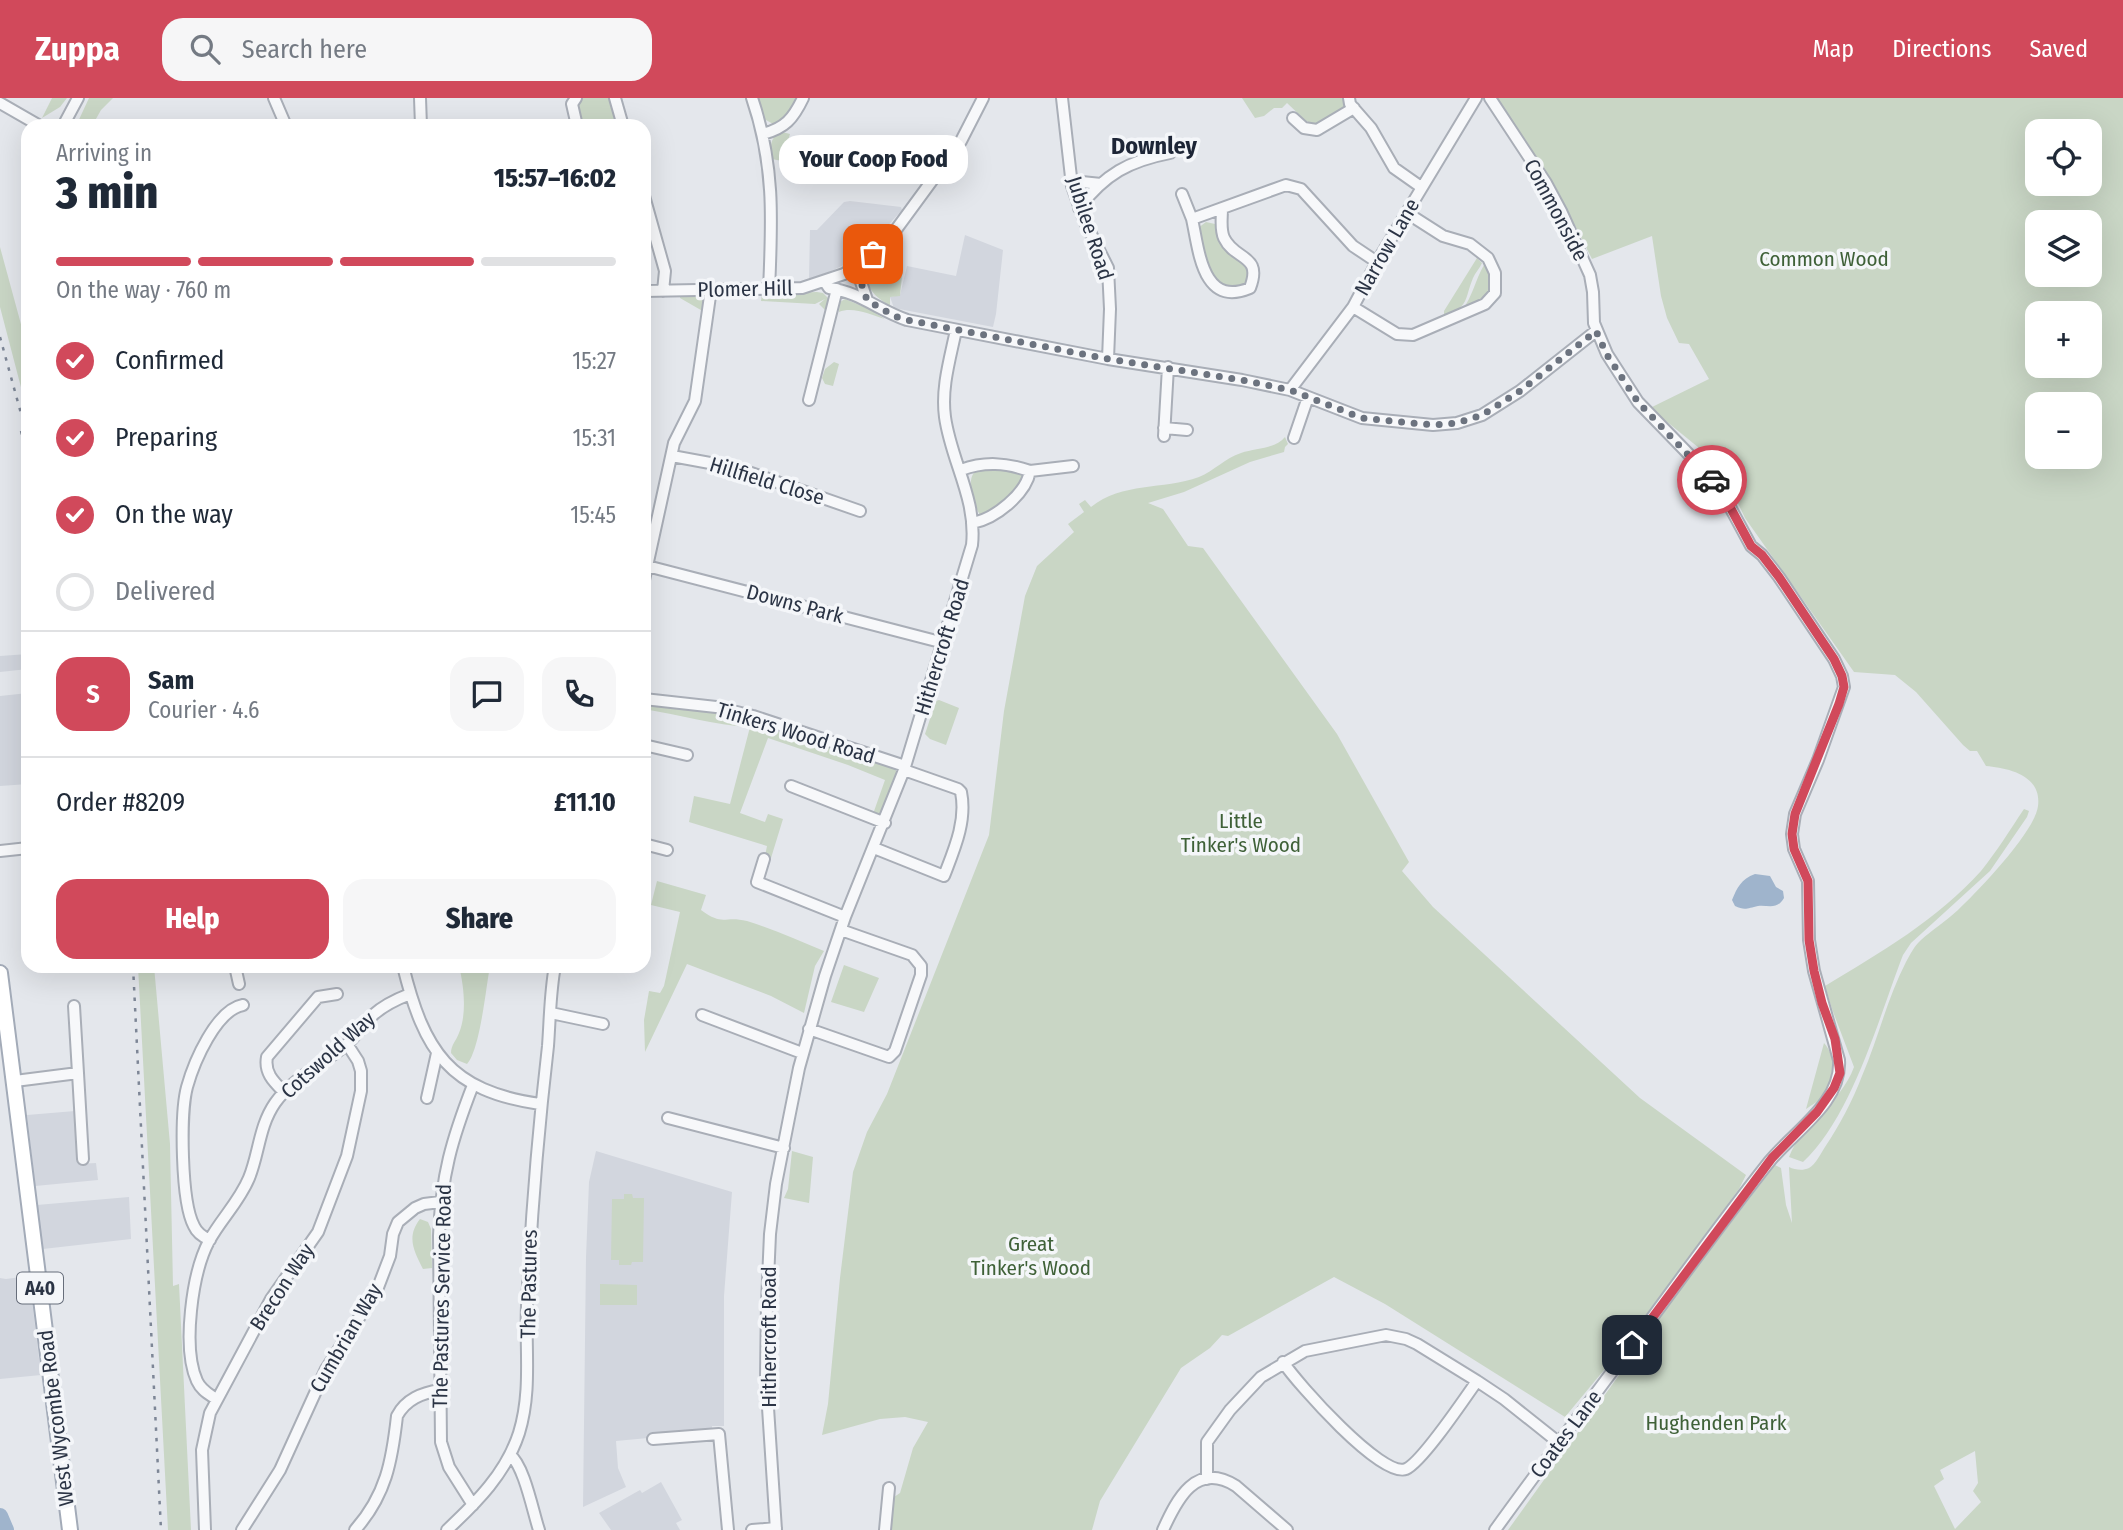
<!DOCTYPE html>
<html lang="en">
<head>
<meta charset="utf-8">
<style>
  :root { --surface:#fff; --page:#f6f6f7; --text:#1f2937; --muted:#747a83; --line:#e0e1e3; --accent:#d1495b }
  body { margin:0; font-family:"Fira Sans Condensed",sans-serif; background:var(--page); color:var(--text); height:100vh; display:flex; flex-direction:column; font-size:26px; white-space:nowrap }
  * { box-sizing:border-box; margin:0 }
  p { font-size:23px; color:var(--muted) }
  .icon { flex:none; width:38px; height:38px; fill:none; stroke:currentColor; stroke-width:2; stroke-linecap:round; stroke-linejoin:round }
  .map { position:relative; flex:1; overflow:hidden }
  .panel { position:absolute; left:21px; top:21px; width:630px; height:854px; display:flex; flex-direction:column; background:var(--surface); border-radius:21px; box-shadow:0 7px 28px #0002 }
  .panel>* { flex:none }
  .fabs { position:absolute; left:2025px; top:21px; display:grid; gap:14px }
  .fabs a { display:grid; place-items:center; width:77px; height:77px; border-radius:14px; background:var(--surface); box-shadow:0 7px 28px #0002; font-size:35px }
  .pin { position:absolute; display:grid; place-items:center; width:60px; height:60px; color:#fff; margin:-30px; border-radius:14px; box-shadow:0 4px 10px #0006 }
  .courier { position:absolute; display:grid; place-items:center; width:70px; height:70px; margin:-35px; border:5px solid #d1495b; border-radius:50%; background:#fff; color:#222; box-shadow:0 2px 9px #0007 }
  .bubble { position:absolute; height:49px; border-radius:21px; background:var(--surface); box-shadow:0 7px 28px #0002; font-size:23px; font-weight:800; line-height:49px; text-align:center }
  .overview em { font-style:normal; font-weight:800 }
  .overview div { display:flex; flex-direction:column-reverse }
  .overview { display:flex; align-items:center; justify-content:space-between; height:119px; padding:0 35px }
  h1 { font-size:46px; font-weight:800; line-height:52px }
  .bar { display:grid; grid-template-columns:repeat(4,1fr); gap:10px 7px; align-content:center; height:84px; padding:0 35px }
  .bar i { height:9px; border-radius:5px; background:var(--line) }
  .bar .selected { background:var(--accent) }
  .bar p { grid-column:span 4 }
  .line { display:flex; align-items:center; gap:18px; padding:0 35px; border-top:2px solid var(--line) }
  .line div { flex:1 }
  .round { display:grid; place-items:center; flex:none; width:74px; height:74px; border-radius:21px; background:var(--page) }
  ol { padding:0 35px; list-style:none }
  li { display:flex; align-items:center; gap:21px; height:77px }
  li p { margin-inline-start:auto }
  li .icon { padding:7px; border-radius:50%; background:var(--accent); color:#fff; stroke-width:4 }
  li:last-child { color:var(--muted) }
  li i { width:38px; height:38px; border:4px solid var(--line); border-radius:50% }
  .button { display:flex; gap:14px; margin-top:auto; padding:14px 35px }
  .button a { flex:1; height:80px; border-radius:21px; background:var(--accent); color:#fff; font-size:28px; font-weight:800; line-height:80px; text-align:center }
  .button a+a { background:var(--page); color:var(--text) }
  header { display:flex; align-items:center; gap:42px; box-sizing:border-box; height:98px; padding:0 35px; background:var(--accent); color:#fff }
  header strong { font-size:33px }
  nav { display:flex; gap:38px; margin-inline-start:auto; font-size:24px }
  .search { width:490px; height:63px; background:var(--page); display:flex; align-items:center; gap:18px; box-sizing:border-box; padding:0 24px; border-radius:21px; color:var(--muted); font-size:26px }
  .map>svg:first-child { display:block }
  .built { fill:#d2d6de }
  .green { fill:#c9d6c5; fill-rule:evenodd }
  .water { fill:#9fb4cc }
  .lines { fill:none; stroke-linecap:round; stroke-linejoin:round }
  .river { stroke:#9fb4cc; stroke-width:16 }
  .minor-casing { stroke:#a9aeb7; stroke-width:14 }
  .major-casing { stroke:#a3abb8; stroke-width:18 }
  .minor { stroke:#f7f8fa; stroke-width:10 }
  .major { stroke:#fff; stroke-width:14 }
  .rail { stroke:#7d8696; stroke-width:2.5; stroke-dasharray:3.5 7; stroke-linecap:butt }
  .done { stroke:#6c737f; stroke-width:7; stroke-dasharray:0 12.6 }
  .route { stroke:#d1495b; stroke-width:9 }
  .labels { text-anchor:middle; stroke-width:7; stroke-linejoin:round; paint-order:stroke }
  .shield { fill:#f4f6f9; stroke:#676e7b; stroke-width:2 }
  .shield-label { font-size:19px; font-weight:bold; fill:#2b3445 }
  .street-label { font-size:21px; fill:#2b3445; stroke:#f4f6f9 }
  .park-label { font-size:21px; fill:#3f6138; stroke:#f4f6f9 }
  .quarter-label { font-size:24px; font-weight:bold; fill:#1d2536; stroke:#f4f6f9 }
</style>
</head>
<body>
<header>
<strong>Zuppa</strong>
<div class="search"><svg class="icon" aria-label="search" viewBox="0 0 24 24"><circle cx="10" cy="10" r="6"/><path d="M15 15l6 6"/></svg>Search here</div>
<nav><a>Map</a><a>Directions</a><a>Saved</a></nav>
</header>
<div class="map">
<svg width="2123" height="1432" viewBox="0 0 2123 1432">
  <rect width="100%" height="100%" fill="#e4e7ec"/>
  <path class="built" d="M 850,103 L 901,109 L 902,112 L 874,143 L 872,148 L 854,162 L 821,178 L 809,181 L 810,132 L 817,132 L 844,104 Z
    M 965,137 L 1003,152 L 996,216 L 993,229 L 894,210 L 890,199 L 900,197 L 907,168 L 956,178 Z
    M 28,556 L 28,571 L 0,574 L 0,558 Z
    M 28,595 L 28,686 L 0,688 L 0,598 Z
    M 75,1013 L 79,1066 L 96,1065 L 98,1082 L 35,1088 L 27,1017 Z
    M 596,1053 L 732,1094 L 724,1198 L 724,1328 L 712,1328 L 712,1334 L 616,1343 L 618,1370 L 626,1389 L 583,1409 L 586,1159 L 589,1084 Z
    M 129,1099 L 131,1141 L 43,1151 L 37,1107 Z
    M 29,1178 L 41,1277 L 0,1281 L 0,1180 L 6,1181 Z
    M 661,1384 L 682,1422 L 676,1425 L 680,1432 L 611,1432 L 599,1415 L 640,1392 L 642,1395 Z"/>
  <path class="green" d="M 52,0 L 67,0 L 60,9 L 42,20 Z
    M 89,0 L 113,0 L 101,12 L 92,28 L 76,28 Z
    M 580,0 L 610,0 L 620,28 L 580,28 L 577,5 Z
    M 758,0 L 797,0 L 787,21 L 775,27 L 764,21 Z
    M 1242,0 L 1343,0 L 1346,4 L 1344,11 L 1316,27 L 1306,23 L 1287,5 L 1282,10 L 1274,10 L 1264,18 L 1255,20 Z
    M 1497,0 L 2123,0 L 2123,1432 L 1508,1432 L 1685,1185 L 1775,1067 L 1781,1070 L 1786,1107 L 1792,1125 L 1789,1069 C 1795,1072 1803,1073 1809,1070 C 1816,1066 1821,1055 1825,1049 C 1839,1028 1853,1002 1862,978 C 1878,941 1887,901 1906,864 C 1910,857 1914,848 1921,842 C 1932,832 1946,823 1958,812 C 1978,793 2035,734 2038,708 C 2042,677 2008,670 1986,668 L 1977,653 L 1970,653 L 1963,647 L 1916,594 L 1895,577 L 1854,574 L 1745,420 L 1725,378 L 1704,354 L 1650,310 L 1709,281 L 1689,246 L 1679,245 L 1667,220 L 1661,198 L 1652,138 L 1592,161 L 1554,86 ZM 2037,33 L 2090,33 L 2090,86 L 2037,86 ZM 2037,124 L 2090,124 L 2090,177 L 2037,177 ZM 2037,215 L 2090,215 L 2090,268 L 2037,268 ZM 2037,306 L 2090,306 L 2090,359 L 2037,359 ZM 1975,1353 L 1978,1385 L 1973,1393 L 1981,1404 L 1955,1431 L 1934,1388 L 1944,1381 L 1940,1372 Z
    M 782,34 L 790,36 L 782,63 L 772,61 C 771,49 768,40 782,34 Z
    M 1206,124 L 1215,126 L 1222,146 L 1248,169 L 1251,179 L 1240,192 L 1212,183 L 1198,130 Z
    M 0,149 L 28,252 L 28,316 L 0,209 Z
    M 895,151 L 903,167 L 900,198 L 890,199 L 890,208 C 877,200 865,191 868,175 Z
    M 1477,160 L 1482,165 C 1480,170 1475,175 1473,180 C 1464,202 1470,208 1444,218 L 1444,213 Z
    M 1484,167 C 1500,195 1485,201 1462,212 C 1473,198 1475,182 1484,167 Z
    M 817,194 L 823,195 L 831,203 L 827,214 L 819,206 L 825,201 L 815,206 L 761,203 L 762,196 Z
    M 680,197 C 694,197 708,198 706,215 L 680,200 Z
    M 845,201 L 869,211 L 885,221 C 871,217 853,208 839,214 L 840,204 Z
    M 834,264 L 839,266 L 833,288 L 825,286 L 822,280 L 825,271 Z
    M 1285,339 L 1288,346 L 1285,349 L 1284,354 L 1250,364 L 1184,394 L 1148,405 L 1163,411 L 1188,448 L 1203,450 L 1337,636 L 1409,764 L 1402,773 L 1433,809 L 1640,1000 L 1746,1077 L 1739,1091 L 1614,1260 L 1565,1319 L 1385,1206 L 1334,1179 L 1228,1238 L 1222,1237 L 1210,1250 L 1181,1270 L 1100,1403 L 1092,1432 L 890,1432 L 891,1401 L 900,1395 L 913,1350 L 928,1324 L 905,1319 L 880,1321 L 822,1337 L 828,1306 L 840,1180 L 853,1074 L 867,1034 L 887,996 L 989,737 L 1004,613 L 1025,498 L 1037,468 L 1074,434 L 1068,426 L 1084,414 L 1079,406 L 1085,402 L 1091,409 C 1122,384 1163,392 1199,379 C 1214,373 1225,360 1241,355 C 1256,350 1275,351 1285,339 Z
    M 993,369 L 1022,376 L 1024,379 L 1006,403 L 981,418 C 974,410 965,380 976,373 C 980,370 988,370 993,369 Z
    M 939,602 L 959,610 L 946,647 L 930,641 L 925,636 L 936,603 Z
    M 644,605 L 708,610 L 753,621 L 895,670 L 898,680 L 885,715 L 879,717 L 873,716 L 885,682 L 848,667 L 768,640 L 740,715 L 765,724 L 768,716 L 783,721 L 771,760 L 765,758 L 767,748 L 689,724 L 694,698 L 730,706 L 750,629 C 714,627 680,617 644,611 Z
    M 2024,711 L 2029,713 L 2027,719 L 1990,773 L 1911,845 L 1903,857 C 1879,919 1852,1019 1803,1064 L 1789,1059 C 1803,1023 1840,1007 1854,969 L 1832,911 L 1825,888 C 1880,855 1938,821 1981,773 C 1997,753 2010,732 2024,711 Z
    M 657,783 L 706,797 L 701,812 C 724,829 724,817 747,823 C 773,831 798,842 824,853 L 815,868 L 804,915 L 771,898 L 687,866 L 645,954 L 644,922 L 649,893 L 660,895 L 664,888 L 680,814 L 651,807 Z
    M 844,867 L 879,880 L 864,914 L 831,904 Z
    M 138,868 L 154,868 L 170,1046 L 173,1188 L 179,1186 L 191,1432 L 168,1432 Z
    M 459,868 L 490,868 C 486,889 480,952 467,966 L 457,962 L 451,955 C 451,947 456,943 459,935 C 467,916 464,888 459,868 Z
    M 1824,945 C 1837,960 1836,980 1824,997 C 1820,1002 1812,1007 1806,1011 Z
    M 792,1053 L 813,1059 L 809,1105 L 784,1100 L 788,1091 Z
    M 624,1096 L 632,1096 L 633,1100 L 644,1100 L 643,1164 L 632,1164 L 631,1167 L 619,1167 L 619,1162 L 611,1162 L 612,1101 L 624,1101 Z
    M 420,1121 L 428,1124 L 431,1131 L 432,1170 L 423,1171 C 414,1153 406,1139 420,1121 Z
    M 600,1186 L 637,1187 L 637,1207 L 600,1207 Z"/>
  <path class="water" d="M 1755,776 L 1770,778 L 1776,789 L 1783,793 L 1784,800 C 1777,812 1769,807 1758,808 C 1748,810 1745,813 1735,808 L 1732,802 C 1737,790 1741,781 1755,776 Z"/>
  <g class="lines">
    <path class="river" d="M 0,1418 L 6,1432"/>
    <g class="minor-casing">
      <path id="minor" d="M 274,0 L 286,28
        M 420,0 L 421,28
        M 576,0 L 572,6 L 577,28
        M 615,0 L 623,28
        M 752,0 C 775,67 772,123 769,192
        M 1062,0 L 1072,88 L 1084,122 L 1108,170 L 1110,211 L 1108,261
        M 1349,0 L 1350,6 L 1371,30 L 1394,70 L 1421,89
        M 1490,0 L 1546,85 L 1561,113 L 1590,177 L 1593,194 L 1594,225 L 1607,256 L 1638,304 L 1706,374 L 1722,394 L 1751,448 L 1762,457 L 1779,479 L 1834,561 L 1842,578 L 1844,589 L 1818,662 L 1795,716 L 1792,736 L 1794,751 L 1808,783 L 1809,842 L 1814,873 L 1839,962 C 1842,1005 1794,1033 1769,1064 C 1724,1121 1681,1180 1638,1239 C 1590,1303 1542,1367 1495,1432
        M 0,5 L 40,28
        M 1293,20 L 1304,30 L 1317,32 L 1354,10
        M 63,28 L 78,0
        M 763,36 C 785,30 793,21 803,0
        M 1072,83 L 1101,86
        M 1182,96 L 1192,121
        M 644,98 L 665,173 L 663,193
        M 1079,110 C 1105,76 1129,63 1170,55
        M 1222,111 C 1222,121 1220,131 1224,140 C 1235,163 1263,156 1250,190 C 1202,210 1199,152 1192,121 L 1286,87 L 1301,91 L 1353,148 L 1377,164
        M 860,166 L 861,184 L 867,202
        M 825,184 L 829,190 C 859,194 880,213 907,222 L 1108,261 L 1242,282 L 1290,292 L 1362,320 L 1433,327 L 1457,325 L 1482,317 L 1520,293 L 1596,233
        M 644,193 L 802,190 L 844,176 L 873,156 L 895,133 L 961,43 L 983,0
        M 1353,209 L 1397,236 L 1413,237 L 1485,206 L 1495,195 L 1495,175 L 1488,160 L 1470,146 L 1443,138 L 1407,115
        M 1290,292 L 1353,209 L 1377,164 L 1476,0
        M 809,302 L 837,191
        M 1164,330 L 1187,332
        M 1164,338 L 1168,269
        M 1294,340 L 1308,299
        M 672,358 L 737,370 L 860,413
        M 961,372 C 985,363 1006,365 1030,373 C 1026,396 995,421 972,425
        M 1030,373 L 1073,368
        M 647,468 L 944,545
        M 644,482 L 674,345 L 695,303 L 711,191
        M 644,601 L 716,609 L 753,618 L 905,668
        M 644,647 L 687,657
        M 791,688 L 885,725
        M 644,746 L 667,752
        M 874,750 L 944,778 C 954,752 967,723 961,694 L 958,691 L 904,672
        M 0,753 L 28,750
        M 764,761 L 757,784 L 845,819
        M 235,868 L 239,886
        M 403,868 C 424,953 449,993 540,1006
        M 74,908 L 78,975
        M 551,915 L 603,926
        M 702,917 L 802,955
        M 809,931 L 889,959 L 895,953 L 921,877 L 921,868 L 912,857 L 841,832
        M 15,983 L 78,975 L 83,1061
        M 473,987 C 452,1041 441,1078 439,1138 L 441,1344 L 449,1369 L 473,1407
        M 284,994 C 274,984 264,975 267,959 L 318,899 L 337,896
        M 427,1000 L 437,955
        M 668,1020 L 784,1050
        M 210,1142 C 203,1139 197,1135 194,1128 C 181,1104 180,1015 187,989 C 194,964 216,912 243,907
        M 1283,1264 C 1297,1285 1382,1381 1406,1371 C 1422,1364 1465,1300 1477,1283
        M 216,1301 C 209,1296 201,1292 197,1283 C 182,1250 192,1175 209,1143 C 221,1121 239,1104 249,1080 C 259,1056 259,1028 275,1005 C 291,982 322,966 345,948 C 356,939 363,926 373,917 C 384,907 397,901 410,896
        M 653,1341 L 719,1336 L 728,1432
        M 510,1357 C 524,1367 533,1414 539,1432
        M 1207,1381 L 1207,1344 L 1230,1312 L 1261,1279 L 1305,1253 L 1386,1237 L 1406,1241 L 1417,1246 L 1477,1283 L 1504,1301 L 1558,1344
        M 205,1432 L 202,1352 L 210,1315 L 271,1201 L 318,1134 L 347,1058 L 361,993 L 361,973 L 358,963 L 347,946
        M 242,1432 L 280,1372 L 326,1271 L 377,1192 L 390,1158 L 393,1136 L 398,1124 L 415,1110 L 424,1106 L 440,1104
        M 355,1432 C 386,1397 392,1363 397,1318 C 406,1301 422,1295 440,1292
        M 447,1432 C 477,1404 506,1375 519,1335 C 532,1293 525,1251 527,1208 C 531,1121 538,1034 548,948 C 550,921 550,894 555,868
        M 752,1432 L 776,1430
        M 776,1432 L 766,1279 L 767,1205 L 770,1136 L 776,1086 L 789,1020 L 799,970 L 825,878 L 845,819 L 904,672 L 972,447 C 977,401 951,363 945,319 C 941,290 950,261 956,232
        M 885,1432 L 889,1390
        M 1163,1432 C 1177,1401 1196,1363 1236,1388 L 1287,1432"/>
    </g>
    <g class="major-casing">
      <path id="major" d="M 0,875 L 70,1432"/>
    </g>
    <use href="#minor" class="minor"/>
    <use href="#major" class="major"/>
    <path class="rail" d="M 0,239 L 28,341
      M 21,333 L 28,360
      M 133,868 L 161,1432"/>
  </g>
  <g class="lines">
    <path class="done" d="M 873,156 L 860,166 L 861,184 L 867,202 L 894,218 L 907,222 L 1108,261 L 1242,282 L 1290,292 L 1362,320 L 1433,327 L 1457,325 L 1482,317 L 1520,293 L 1596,233 L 1607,257 L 1638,304 L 1712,382"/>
    <path class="route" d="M 1632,1247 L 1772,1060 L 1817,1014 L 1834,990 L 1840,975 L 1835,941 L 1822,905 L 1814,873 L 1809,842 L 1808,783 L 1794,751 L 1792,736 L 1795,716 L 1839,606 L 1844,589 L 1842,578 L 1834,561 L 1779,479 L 1762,457 L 1751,448 L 1722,394 L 1712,382"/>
  </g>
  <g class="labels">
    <rect class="shield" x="17" y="1174.5" width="46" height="31" rx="5"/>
    <g class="shield-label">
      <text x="40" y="1197">A40</text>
    </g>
    <g class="street-label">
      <text transform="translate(1556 112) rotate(62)" y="7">Commonside</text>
      <text transform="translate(1090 130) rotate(72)" y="7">Jubilee Road</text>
      <text transform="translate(1387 149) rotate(-60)" y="7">Narrow Lane</text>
      <text transform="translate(745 191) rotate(-1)" y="7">Plomer Hill</text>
      <text transform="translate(767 383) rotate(17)" y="7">Hillfield Close</text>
      <text transform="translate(795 506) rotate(15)" y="7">Downs Park</text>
      <text transform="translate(942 549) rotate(-73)" y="7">Hithercroft Road</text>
      <text transform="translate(796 635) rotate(17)" y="7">Tinkers Wood Road</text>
      <text transform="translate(328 957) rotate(-42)" y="7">Cotswold Way</text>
      <text transform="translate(529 1186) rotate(-89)" y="7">The Pastures</text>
      <text transform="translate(282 1189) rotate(-57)" y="7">Brecon Way</text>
      <text transform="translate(442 1198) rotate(-89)" y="7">The Pastures Service Road</text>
      <text transform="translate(769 1239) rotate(-90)" y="7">Hithercroft Road</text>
      <text transform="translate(346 1240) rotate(-60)" y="7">Cumbrian Way</text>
      <text transform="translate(56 1320) rotate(-97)" y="7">West Wycombe Road</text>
      <text transform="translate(1566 1336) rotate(-53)" y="7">Coates Lane</text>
    </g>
    <g class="park-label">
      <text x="1824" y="168">Common Wood</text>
      <text x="1241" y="730">Little<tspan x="1241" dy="24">Tinker's Wood</tspan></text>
      <text x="1031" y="1153">Great<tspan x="1031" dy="24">Tinker's Wood</tspan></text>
      <text x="1716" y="1332">Hughenden Park</text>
    </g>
    <g class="quarter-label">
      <text x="1154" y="56">Downley</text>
    </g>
  </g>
</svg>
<div class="fabs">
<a><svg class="icon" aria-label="locate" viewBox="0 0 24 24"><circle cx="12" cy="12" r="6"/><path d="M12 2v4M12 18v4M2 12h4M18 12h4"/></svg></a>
<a><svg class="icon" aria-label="layers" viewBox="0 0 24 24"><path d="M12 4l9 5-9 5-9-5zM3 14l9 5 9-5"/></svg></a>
<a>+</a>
<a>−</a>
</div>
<div class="pin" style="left:873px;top:156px;background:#ea580c"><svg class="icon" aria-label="bag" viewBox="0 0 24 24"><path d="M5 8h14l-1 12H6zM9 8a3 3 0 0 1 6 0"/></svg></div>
<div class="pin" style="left:1632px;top:1247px;background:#1f2937"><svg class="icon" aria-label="home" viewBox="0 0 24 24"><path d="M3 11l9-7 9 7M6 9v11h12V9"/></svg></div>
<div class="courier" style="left:1712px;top:382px"><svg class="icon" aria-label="car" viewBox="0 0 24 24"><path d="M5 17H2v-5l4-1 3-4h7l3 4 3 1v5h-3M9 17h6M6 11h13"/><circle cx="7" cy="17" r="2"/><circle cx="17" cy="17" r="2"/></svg></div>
<div class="bubble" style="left:779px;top:37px;width:189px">Your Coop Food</div>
<section class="panel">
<div class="overview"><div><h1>3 min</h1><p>Arriving in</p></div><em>15:57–16:02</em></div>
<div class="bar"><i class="selected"></i><i class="selected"></i><i class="selected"></i><i></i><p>On the way · 760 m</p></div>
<ol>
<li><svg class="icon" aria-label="check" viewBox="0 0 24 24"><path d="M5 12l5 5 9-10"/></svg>Confirmed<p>15:27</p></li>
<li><svg class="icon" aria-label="check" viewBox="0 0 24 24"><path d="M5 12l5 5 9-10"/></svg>Preparing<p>15:31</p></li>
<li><svg class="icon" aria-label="check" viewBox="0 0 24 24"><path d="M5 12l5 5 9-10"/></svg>On the way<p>15:45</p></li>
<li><i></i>Delivered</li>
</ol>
<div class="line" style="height:126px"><b class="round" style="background:var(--accent);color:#fff">S</b><div><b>Sam</b><p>Courier · 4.6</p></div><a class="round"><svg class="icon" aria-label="chat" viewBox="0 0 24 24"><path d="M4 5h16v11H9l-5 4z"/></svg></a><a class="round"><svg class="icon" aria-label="phone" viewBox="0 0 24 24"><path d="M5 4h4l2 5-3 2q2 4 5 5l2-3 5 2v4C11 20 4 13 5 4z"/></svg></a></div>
<div class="line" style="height:91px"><div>Order #8209</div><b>£11.10</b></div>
<div class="button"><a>Help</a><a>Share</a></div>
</section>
</div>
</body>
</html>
